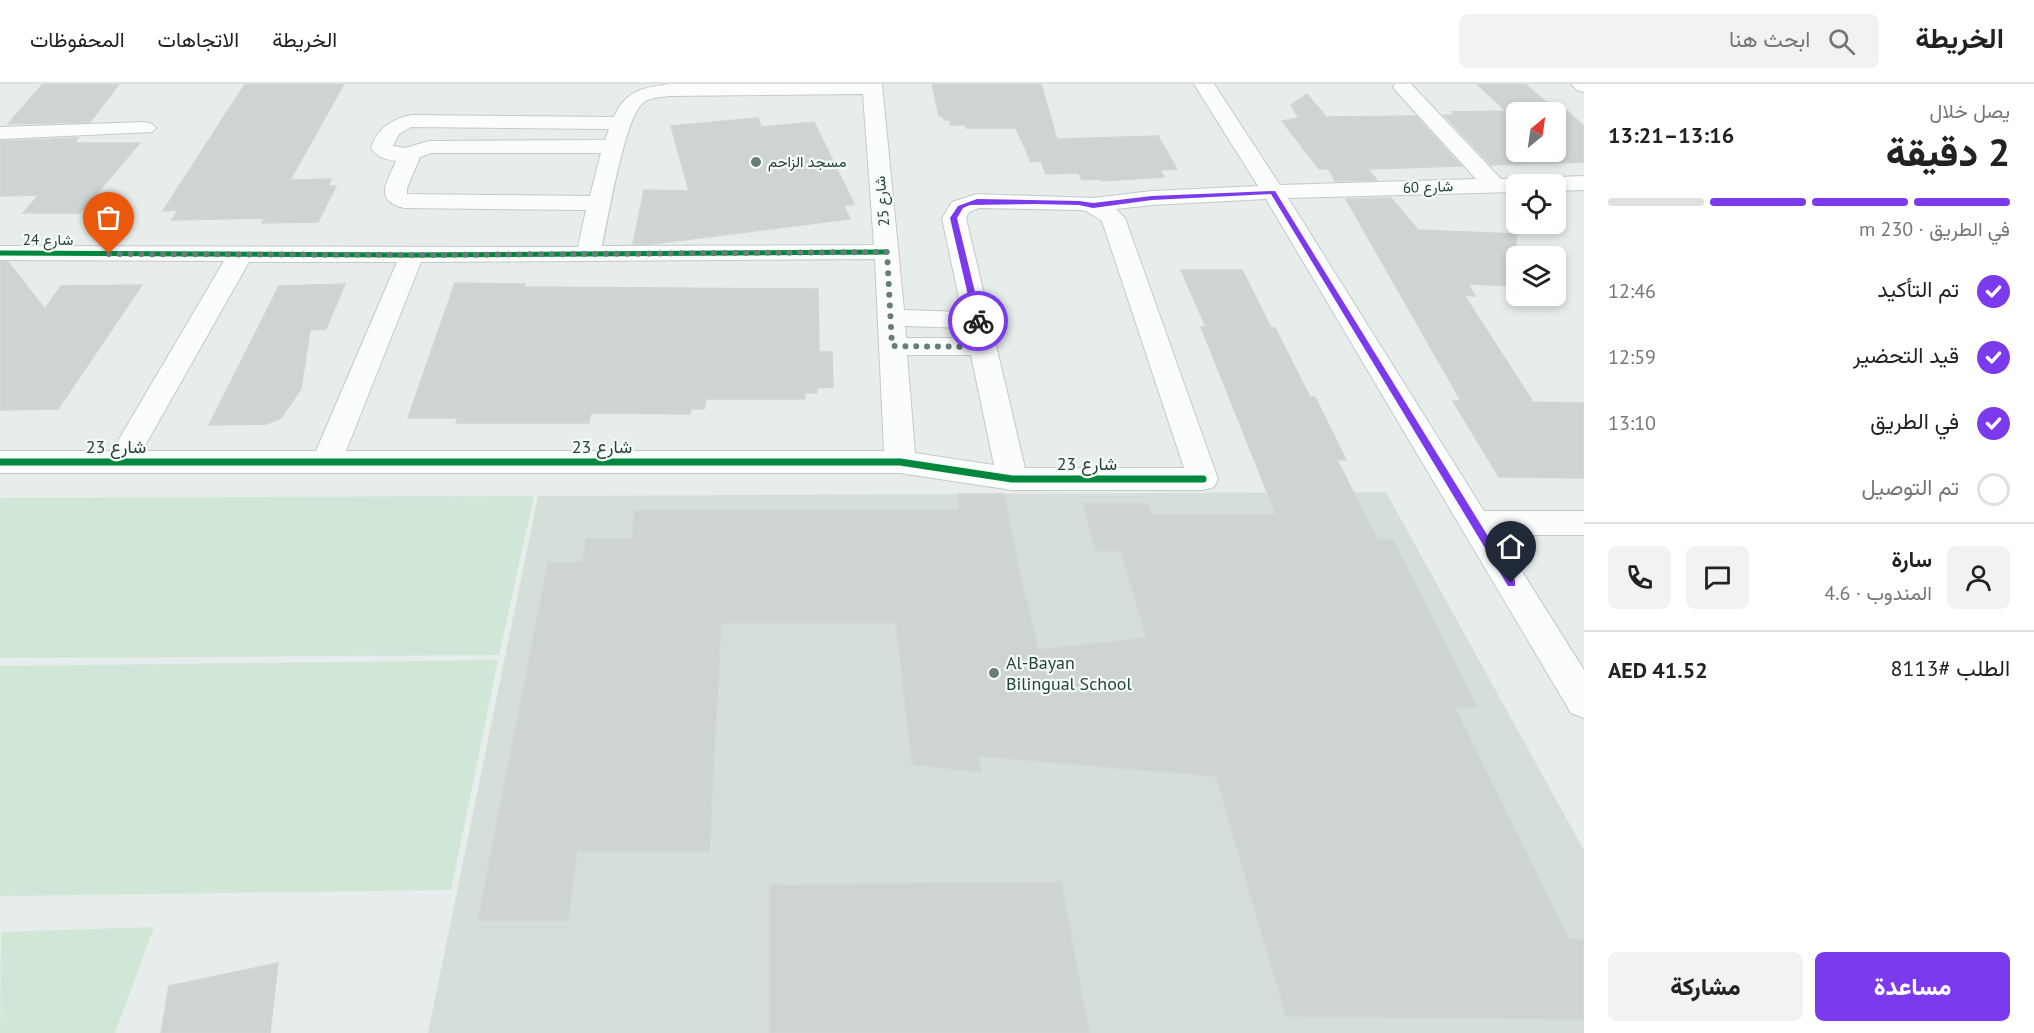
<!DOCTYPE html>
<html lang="ar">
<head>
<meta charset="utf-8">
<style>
  :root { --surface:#fff; --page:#f2f2f2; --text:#222; --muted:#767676; --line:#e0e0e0; --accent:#7c3aed }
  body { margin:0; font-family:"PT Sans",Vazirmatn,sans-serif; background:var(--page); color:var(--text); direction:rtl; height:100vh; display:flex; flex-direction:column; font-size:22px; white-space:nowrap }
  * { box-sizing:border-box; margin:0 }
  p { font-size:20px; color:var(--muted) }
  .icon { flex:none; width:33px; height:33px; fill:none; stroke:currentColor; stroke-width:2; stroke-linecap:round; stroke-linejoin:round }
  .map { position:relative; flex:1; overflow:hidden; direction:ltr }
  .drawer { display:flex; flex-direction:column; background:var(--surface); width:450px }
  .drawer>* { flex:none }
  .needle { width:39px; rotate:29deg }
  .buttons { position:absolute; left:1506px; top:18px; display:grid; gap:12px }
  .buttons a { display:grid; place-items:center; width:60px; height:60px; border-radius:9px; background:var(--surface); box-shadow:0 3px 9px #0003; font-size:30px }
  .pin { position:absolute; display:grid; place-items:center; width:51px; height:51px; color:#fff; margin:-62px -26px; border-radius:50% 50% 50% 0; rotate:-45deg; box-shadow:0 0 6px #0007 }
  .pin .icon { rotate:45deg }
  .courier { position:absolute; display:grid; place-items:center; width:60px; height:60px; margin:-30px; border:4px solid #7c3aed; border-radius:50%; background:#fff; color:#222; box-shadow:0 2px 8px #0007 }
  .overview em { font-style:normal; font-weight:800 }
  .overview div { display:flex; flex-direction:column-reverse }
  .overview { display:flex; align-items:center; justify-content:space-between; height:102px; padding:0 24px }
  h1 { font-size:39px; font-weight:800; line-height:45px }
  .bar { display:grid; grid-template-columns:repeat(4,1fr); gap:9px 6px; align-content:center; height:72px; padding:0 24px }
  .bar i { height:8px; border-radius:4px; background:var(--line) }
  .bar .selected { background:var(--accent) }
  .bar p { grid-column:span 4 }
  .line { display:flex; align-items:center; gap:15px; padding:0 24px; border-top:2px solid var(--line) }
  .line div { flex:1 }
  .round { display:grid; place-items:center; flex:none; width:63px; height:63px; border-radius:9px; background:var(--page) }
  ol { padding:0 24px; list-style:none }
  li { display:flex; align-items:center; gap:18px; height:66px }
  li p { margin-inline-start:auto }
  li .icon { padding:6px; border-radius:50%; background:var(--accent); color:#fff; stroke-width:4 }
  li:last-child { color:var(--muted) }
  li i { width:33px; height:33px; border:3px solid var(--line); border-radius:50% }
  .button { display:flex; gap:12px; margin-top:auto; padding:12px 24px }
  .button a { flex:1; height:69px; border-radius:9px; background:var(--accent); color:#fff; font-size:24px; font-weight:800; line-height:69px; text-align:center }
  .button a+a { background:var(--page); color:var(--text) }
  header { display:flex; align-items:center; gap:36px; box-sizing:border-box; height:84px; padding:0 30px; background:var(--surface); border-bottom:2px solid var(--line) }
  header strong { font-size:28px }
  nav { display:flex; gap:33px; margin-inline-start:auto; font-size:21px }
  .search { width:420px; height:54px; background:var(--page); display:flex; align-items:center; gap:15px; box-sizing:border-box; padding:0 21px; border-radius:9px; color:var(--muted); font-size:22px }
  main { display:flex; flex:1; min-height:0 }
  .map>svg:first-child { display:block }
  .built { fill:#d5dfda }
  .green { fill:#d0e6d6 }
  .building { fill:#ced4d1; stroke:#d0d6d3; stroke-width:1.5; fill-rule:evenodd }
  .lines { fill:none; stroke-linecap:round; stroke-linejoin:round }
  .minor-casing { stroke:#c4cac7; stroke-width:2 }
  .minor { fill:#fbfcfc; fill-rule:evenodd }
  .cycleway-far1-casing { stroke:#f6fbf8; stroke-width:8 }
  .cycleway-casing { stroke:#f6fbf8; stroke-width:10 }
  .cycleway-far1 { stroke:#00873e; stroke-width:5 }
  .cycleway { stroke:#00873e; stroke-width:7 }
  .route { fill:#7c3aed }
  .done { stroke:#677e76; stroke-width:6; stroke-dasharray:0 10.8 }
  .poi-dot { fill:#677e76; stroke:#f6fbf8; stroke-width:2 }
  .labels { text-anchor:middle; stroke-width:4.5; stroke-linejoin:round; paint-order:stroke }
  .far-poi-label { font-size:15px; fill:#224338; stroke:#f6fbf8; text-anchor:start }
  .far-street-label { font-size:15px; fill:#224338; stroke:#f6fbf8 }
  .street-label { font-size:18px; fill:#224338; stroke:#f6fbf8 }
  .poi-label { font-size:18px; fill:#224338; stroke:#f6fbf8; text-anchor:start }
</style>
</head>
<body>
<header>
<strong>الخريطة</strong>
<div class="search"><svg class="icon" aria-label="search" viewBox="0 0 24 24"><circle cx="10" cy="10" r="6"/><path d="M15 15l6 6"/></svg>ابحث هنا</div>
<nav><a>الخريطة</a><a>الاتجاهات</a><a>المحفوظات</a></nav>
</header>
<main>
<section class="drawer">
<div class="overview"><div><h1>2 دقيقة</h1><p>يصل خلال</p></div><em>13:16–13:21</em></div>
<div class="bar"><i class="selected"></i><i class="selected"></i><i class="selected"></i><i></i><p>في الطريق · 230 m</p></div>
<ol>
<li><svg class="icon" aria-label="check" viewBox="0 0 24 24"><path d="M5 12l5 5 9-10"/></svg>تم التأكيد<p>12:46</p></li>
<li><svg class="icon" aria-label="check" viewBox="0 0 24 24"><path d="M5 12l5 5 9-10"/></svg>قيد التحضير<p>12:59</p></li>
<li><svg class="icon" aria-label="check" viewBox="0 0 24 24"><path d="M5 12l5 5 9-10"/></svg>في الطريق<p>13:10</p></li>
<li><i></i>تم التوصيل</li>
</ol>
<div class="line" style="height:108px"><a class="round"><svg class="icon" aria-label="person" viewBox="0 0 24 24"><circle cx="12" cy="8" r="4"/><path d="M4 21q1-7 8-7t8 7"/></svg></a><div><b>سارة</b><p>المندوب · 4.6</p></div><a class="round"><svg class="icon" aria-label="chat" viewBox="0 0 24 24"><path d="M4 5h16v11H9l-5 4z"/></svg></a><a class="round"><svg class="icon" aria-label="phone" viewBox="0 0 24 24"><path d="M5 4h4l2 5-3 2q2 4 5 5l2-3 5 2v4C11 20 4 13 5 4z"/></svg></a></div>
<div class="line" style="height:78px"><div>الطلب #8113</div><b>AED 41.52</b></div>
<div class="button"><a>مساعدة</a><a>مشاركة</a></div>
</section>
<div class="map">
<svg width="1584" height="949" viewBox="0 0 1584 949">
  <rect width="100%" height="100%" fill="#e7edea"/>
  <path class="built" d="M 1386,408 L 1584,766 L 1584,949 L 428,949 L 538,412 Z"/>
  <path class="green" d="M 534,412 L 499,571 L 0,574 L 0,414 Z
    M 498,576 L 451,806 L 0,812 L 0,582 Z
    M 154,843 L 115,949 L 0,949 L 1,848 Z"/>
  <path class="building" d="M 43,0 L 119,0 L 90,38 L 8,40 Z
    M 245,0 L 344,0 L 290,96 L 331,95 L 328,102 L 336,102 L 318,138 L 262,139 L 265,134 L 172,136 L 178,126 L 163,127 Z
    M 932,0 L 1041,0 L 1057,55 L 1158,52 L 1177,85 L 1160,86 L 1164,93 L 1102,97 L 1100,95 L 1082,96 L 1079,89 L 1046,90 L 1041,77 L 1031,78 L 1016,44 L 966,44 L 965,41 L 951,41 L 950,36 L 944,36 L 943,32 L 939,32 Z
    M 1477,0 L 1525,0 L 1552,23 L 1561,22 L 1584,42 L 1584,78 L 1491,81 L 1444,31 L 1455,31 L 1452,28 L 1506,27 ZM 1516,28 L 1556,28 L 1556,68 L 1516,68 Z
    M 1307,10 L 1326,33 L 1416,32 L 1461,82 L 1368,85 L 1377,96 L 1335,97 L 1329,85 L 1319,85 L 1282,37 L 1299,34 L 1291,21 Z
    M 758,34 L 761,43 L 814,38 L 854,120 L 844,122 L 850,135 L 652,160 L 633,160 L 644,106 L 689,107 L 671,42 Z
    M 78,54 L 74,59 L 140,59 L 80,129 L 23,129 L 39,111 L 0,112 L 0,57 Z
    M 1391,114 L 1418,146 L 1516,150 L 1516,202 L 1468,200 L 1475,212 L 1464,211 L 1533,318 L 1584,319 L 1584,394 L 1499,393 L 1453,317 L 1461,317 L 1346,115 Z
    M 0,178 L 8,178 L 45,225 L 61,202 L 142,201 L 58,325 L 0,326 Z
    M 1181,186 L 1242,186 L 1271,244 L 1275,244 L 1310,313 L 1315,313 L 1346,376 L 1337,376 L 1378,456 L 1393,456 L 1477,623 L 1455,623 L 1476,667 L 1569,855 L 1584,856 L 1584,935 L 1286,932 L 1216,692 L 978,672 L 981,688 L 912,680 L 896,539 L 721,539 L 709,767 L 577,767 L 568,836 L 478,836 L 548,479 L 582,478 L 586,455 L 632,455 L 635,427 L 960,426 L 958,410 L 1004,410 L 1025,515 L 1027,515 L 1038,566 L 1147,554 L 1121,467 L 1096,467 L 1083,420 L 1148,420 L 1152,430 L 1276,430 L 1201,243 L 1206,243 Z
    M 455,199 L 525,200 L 525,203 L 818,205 L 819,268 L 832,268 L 833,303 L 817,304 L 817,309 L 805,309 L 805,315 L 706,315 L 704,325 L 691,325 L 690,330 L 591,329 L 589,339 L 456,339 L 458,334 L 408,334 Z
    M 345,200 L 326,245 L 310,246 L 301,305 L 281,334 L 267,340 L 209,341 L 279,202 Z
    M 1061,798 L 1089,949 L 770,949 L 770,801 Z
    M 278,879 L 270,949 L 161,949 L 169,902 Z"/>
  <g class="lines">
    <g class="minor-casing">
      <path id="minor" d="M 671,0 L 882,0 L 904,226 L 962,228 L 942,134 L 952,118 L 977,110 L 1093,114 L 1152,107 L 1258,102 L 1194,0 L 1214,0 L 1280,101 L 1476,95 L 1396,7 L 1393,3 L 1395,0 L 1411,0 L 1501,95 L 1584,92 L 1584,106 L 1556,107 L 1556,100 L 1516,100 L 1516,108 L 1288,114 L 1484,427 L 1584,427 L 1584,451 L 1499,451 L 1584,586 L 1584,634 L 1571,629 L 1266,115 L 1152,121 L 1116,125 L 1125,134 L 1218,395 L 1214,403 L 1203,406 L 1012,406 L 900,389 L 0,389 L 0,367 L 112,367 L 224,177 L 0,176 L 0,162 L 578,163 L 586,126 L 404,124 C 373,116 387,99 396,77 C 386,76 377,73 371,64 C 378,43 391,36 411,31 L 614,33 C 625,6 645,3 671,0 ZM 863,10 L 874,161 L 602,162 C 608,134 624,39 641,21 C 648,13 661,13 671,12 ZM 411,43 L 609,45 L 605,56 L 429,57 L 405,64 L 393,62 L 399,50 ZM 431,69 L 601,69 L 590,112 L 407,110 L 407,104 L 420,73 ZM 979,124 L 1079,126 L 1086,127 L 1102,137 L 1184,384 L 1025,384 L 966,134 L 969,128 ZM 875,175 L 884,367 L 346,367 L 421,178 ZM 249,178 L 397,178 L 316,367 L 142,367 ZM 905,242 L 965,244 L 967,254 L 906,254 ZM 907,271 L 971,271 L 994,381 L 915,369 Z
        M 1571,0 L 1584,0 L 1584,8 L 1577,6 Z
        M 145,38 L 152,40 L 156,44 L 152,48 L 0,55 L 0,43 Z"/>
    </g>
    <use href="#minor" class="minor"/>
    <g class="cycleway-far1-casing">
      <path id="cycleway-far1" d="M 0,169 L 412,171 L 887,168"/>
    </g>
    <g class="cycleway-casing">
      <path id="cycleway" d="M 0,378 L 900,378 L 1012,395 L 1203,395"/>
    </g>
    <use href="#cycleway-far1" class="cycleway-far1"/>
    <use href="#cycleway" class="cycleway"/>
  </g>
  <path class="route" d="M 1275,107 L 1515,496 L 1515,502 L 1508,502 L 1271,110 L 1152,116 L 1093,124 L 1079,121 L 1036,120 L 970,121 L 963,124 L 957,134 L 982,237 L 978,239 L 974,237 L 950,134 L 958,122 L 977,115 L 1079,117 L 1093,119 L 1152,112 Z"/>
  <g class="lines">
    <path class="done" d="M 109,170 L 434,171 L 887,168 L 892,262 L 984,263 L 978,237"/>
  </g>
  <g class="poi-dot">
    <circle cx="756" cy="78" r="6"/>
    <circle cx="994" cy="589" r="6"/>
  </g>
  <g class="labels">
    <g class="far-poi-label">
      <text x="768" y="83">مسجد الزاحم</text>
    </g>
    <g class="far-street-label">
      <text transform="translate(1428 103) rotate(-2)" y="5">شارع 60</text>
      <text transform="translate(882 117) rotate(-95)" y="5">شارع 25</text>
      <text x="48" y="161">شارع 24</text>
    </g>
    <g class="street-label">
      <text x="116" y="369">شارع 23</text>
      <text x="602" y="369">شارع 23</text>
      <text x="1087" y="386">شارع 23</text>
    </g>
    <g class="poi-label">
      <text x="1006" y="585">Al-Bayan<tspan x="1006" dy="21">Bilingual School</tspan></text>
    </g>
  </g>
</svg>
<div class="buttons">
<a><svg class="needle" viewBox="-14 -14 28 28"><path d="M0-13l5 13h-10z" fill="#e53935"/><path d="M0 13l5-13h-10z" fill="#767676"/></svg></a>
<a><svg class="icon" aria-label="locate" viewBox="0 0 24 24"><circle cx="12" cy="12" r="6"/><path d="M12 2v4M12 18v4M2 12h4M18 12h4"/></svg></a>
<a><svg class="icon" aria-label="layers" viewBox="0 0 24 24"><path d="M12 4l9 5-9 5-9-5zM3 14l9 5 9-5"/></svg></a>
</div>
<div class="pin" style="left:109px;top:170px;background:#ea580c"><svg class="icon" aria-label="bag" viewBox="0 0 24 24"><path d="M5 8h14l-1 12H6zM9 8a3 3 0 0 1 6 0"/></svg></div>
<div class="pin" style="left:1511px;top:499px;background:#1f2937"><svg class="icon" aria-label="home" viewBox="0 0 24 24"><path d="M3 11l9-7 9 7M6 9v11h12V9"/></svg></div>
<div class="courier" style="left:978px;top:237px"><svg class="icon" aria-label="bike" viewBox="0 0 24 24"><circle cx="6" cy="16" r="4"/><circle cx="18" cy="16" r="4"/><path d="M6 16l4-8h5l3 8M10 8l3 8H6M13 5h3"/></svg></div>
</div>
</main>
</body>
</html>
